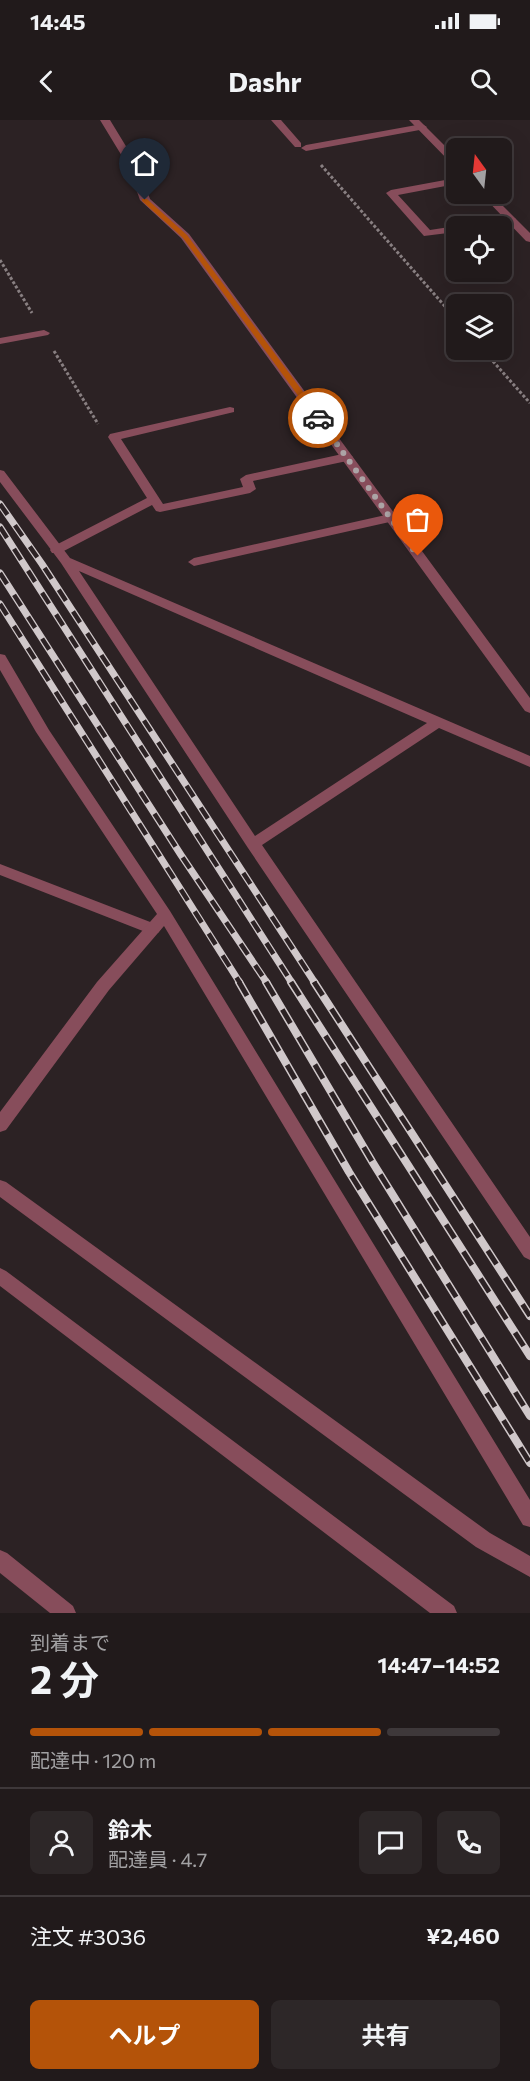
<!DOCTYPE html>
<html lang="ja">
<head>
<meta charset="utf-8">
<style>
  :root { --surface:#211a1b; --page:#2d2728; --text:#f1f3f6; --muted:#a2a1a3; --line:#3e383a; --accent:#b45309 }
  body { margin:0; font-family:Commissioner,"Noto Sans JP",sans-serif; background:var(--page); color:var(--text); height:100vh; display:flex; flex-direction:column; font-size:22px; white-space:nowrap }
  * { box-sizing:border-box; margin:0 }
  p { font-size:20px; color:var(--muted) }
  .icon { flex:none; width:33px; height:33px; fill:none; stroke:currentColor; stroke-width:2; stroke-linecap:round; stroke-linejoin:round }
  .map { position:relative; height:1493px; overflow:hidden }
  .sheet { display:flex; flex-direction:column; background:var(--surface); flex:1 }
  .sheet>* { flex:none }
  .needle { width:39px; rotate:345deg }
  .fabs { position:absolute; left:446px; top:18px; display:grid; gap:12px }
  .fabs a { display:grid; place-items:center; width:66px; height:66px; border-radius:9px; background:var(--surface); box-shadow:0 6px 24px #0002,0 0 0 2px var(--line); font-size:30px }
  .pin { position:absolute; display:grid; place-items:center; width:51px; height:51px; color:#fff; margin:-62px -26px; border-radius:50% 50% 50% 0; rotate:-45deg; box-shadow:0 0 6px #0007 }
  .pin .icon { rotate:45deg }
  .courier { position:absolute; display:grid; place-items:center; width:60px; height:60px; margin:-30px; border:4px solid #b45309; border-radius:50%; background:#fff; color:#222; box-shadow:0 2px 8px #0007 }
  .headline em { font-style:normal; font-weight:700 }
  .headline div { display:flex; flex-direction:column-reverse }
  .headline { display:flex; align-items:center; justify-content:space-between; height:102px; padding:0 30px }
  h1 { font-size:39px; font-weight:700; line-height:45px }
  .bar { display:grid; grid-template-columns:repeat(4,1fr); gap:9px 6px; align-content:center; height:72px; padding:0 30px }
  .bar i { height:8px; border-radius:4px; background:var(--line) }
  .bar .current { background:var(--accent) }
  .bar p { grid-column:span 4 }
  .line { display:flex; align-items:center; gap:15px; padding:0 30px; border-top:2px solid var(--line) }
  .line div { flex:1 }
  .round { display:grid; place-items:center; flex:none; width:63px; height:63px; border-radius:9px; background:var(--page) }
  .button { display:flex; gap:12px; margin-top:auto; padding:12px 30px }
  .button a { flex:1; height:69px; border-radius:9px; background:var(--accent); color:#fff; font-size:24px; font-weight:700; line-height:69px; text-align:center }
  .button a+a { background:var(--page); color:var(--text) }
  .status { display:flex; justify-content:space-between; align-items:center; height:42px; padding:0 30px; background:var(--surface); direction:ltr }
  .status svg { height:16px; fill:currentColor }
  header { display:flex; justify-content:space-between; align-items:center; height:78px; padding:0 30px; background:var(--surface); font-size:27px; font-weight:700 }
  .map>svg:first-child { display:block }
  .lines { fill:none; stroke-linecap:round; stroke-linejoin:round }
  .path { stroke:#887f81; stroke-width:3; stroke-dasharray:3 2; stroke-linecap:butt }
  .lane { fill:#874d5b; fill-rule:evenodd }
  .street { fill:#874d5b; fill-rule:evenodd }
  .rail-far1-casing { stroke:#d0c8ca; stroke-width:7 }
  .rail-casing { stroke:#d0c8ca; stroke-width:8 }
  .rail-far1 { stroke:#2c2224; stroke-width:4.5; stroke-dasharray:13; stroke-linecap:butt }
  .rail { stroke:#2c2224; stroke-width:5; stroke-dasharray:16; stroke-linecap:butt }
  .route { fill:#b45309 }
  .done { stroke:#aca4a6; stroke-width:6; stroke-dasharray:0 10.8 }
</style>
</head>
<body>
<div class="status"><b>14:45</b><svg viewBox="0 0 49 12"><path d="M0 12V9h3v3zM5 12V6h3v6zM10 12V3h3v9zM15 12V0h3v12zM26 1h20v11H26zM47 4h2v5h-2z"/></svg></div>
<header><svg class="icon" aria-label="back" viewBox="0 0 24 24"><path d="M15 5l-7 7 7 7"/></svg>Dashr<svg class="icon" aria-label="search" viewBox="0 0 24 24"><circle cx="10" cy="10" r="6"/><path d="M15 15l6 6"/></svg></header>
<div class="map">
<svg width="530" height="1493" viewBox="0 0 530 1493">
  <rect width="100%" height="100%" fill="#2c2224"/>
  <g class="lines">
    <path class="path" d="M 321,45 L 456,199
      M 0,140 L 32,193
      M 483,230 L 530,283
      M 54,231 L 98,304"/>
    <path class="lane" d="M 271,0 L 281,0 L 301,23 L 301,27 L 295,27 Z
      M 422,4 L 427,7 L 425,9 L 306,31 L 301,28 L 306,25 Z
      M 456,58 L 456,64 L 398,75 L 430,110 L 456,106 L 458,106 L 456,106 L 456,112 L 424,116 L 386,73 L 391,70 Z
      M 511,96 L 516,99 L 515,101 L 484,106 L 464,106 L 469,103 Z
      M 44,210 L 50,213 L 48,215 L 0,224 L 0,218 Z
      M 230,287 L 234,288 L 234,292 L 121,319 L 163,384 L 243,367 L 240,359 L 246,355 L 347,333 L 353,337 L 347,341 L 253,361 L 256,369 L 250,373 L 160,392 L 156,391 L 152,385 L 60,433 L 52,433 L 50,430 L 52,427 L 147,378 L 108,317 L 110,314 Z
      M 390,394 L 394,395 L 396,398 L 394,401 L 194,446 L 188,442 L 194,438 Z
      M 0,744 L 158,805 L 161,809 L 158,813 L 148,813 L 0,755 Z
      M 0,1430 L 7,1433 L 73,1486 L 76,1493 L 50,1493 L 0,1453 Z"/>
    <path class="street" d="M 100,0 L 110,0 L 138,46 L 150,79 L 189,114 L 530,578 L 530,593 L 525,591 L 181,118 L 140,80 L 128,46 Z
      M 409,0 L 419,0 L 456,37 L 456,46 L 453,45 Z
      M 481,74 L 491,74 L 530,113 L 530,122 L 526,121 Z
      M 0,350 L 4,351 L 70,438 L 530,636 L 530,647 L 439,608 L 262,725 L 530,1117 L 530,1140 L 524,1137 L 248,728 L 61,443 L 0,362 ZM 79,451 L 427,603 L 255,716 Z
      M 0,534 L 5,535 L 49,610 L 170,791 L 530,1380 L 530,1407 L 523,1405 L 164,806 L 109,870 L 6,1010 L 0,1012 L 0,992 L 97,862 L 157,794 L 36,612 L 0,550 Z
      M 0,1060 L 6,1062 L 490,1413 L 530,1436 L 530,1457 L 476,1427 L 0,1077 Z
      M 0,1148 L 6,1151 L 454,1486 L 457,1493 L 430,1493 L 0,1166 Z"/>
    <g class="rail-far1-casing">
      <path id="rail-far1" d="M 0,384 L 42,444 L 315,863
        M 0,407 L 292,863
        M 0,453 L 181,735 L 267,863
        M 0,484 L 240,863"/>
    </g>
    <g class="rail-casing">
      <path id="rail" d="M 239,862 L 349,1052 L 530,1343
        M 266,862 L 373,1043 L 530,1296
        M 291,862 L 530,1236
        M 314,862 L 530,1196"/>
    </g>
    <use href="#rail-far1" class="rail-far1"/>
    <use href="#rail" class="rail"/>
  </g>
  <path class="route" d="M 142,79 L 147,79 L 187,115 L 321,296 L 321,299 L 315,299 L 183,118 L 142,81 Z"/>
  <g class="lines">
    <path class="done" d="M 318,298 L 418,436"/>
  </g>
</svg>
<div class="fabs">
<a><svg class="needle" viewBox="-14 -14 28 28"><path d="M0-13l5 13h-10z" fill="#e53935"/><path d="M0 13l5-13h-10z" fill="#a2a1a3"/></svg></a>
<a><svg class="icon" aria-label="locate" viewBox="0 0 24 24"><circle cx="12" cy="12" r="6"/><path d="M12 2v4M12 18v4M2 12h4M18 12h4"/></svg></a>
<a><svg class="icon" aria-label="layers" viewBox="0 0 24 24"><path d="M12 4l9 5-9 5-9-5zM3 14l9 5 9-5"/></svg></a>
</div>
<div class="pin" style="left:418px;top:436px;background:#ea580c"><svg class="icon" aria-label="bag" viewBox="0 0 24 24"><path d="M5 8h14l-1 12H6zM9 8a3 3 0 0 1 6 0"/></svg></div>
<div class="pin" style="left:145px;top:80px;background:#1f2937"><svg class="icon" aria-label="home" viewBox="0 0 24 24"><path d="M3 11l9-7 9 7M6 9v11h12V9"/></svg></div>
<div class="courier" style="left:318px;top:298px"><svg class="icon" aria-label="car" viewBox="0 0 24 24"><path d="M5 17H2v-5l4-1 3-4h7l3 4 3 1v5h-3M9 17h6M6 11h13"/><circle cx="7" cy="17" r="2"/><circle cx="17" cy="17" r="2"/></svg></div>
</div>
<section class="sheet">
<div class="headline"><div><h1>2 分</h1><p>到着まで</p></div><em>14:47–14:52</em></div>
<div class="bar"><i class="current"></i><i class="current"></i><i class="current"></i><i></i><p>配達中 · 120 m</p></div>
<div class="line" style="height:108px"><a class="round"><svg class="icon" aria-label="person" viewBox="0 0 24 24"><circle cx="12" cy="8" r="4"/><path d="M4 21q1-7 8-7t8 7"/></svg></a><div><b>鈴木</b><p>配達員 · 4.7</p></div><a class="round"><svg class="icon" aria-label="chat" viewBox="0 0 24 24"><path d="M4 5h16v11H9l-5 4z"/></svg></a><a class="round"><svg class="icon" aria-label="phone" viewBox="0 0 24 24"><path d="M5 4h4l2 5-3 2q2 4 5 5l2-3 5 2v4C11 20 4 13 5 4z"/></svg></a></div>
<div class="line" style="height:78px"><div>注文 #3036</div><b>¥2,460</b></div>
<div class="button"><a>ヘルプ</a><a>共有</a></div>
</section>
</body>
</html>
